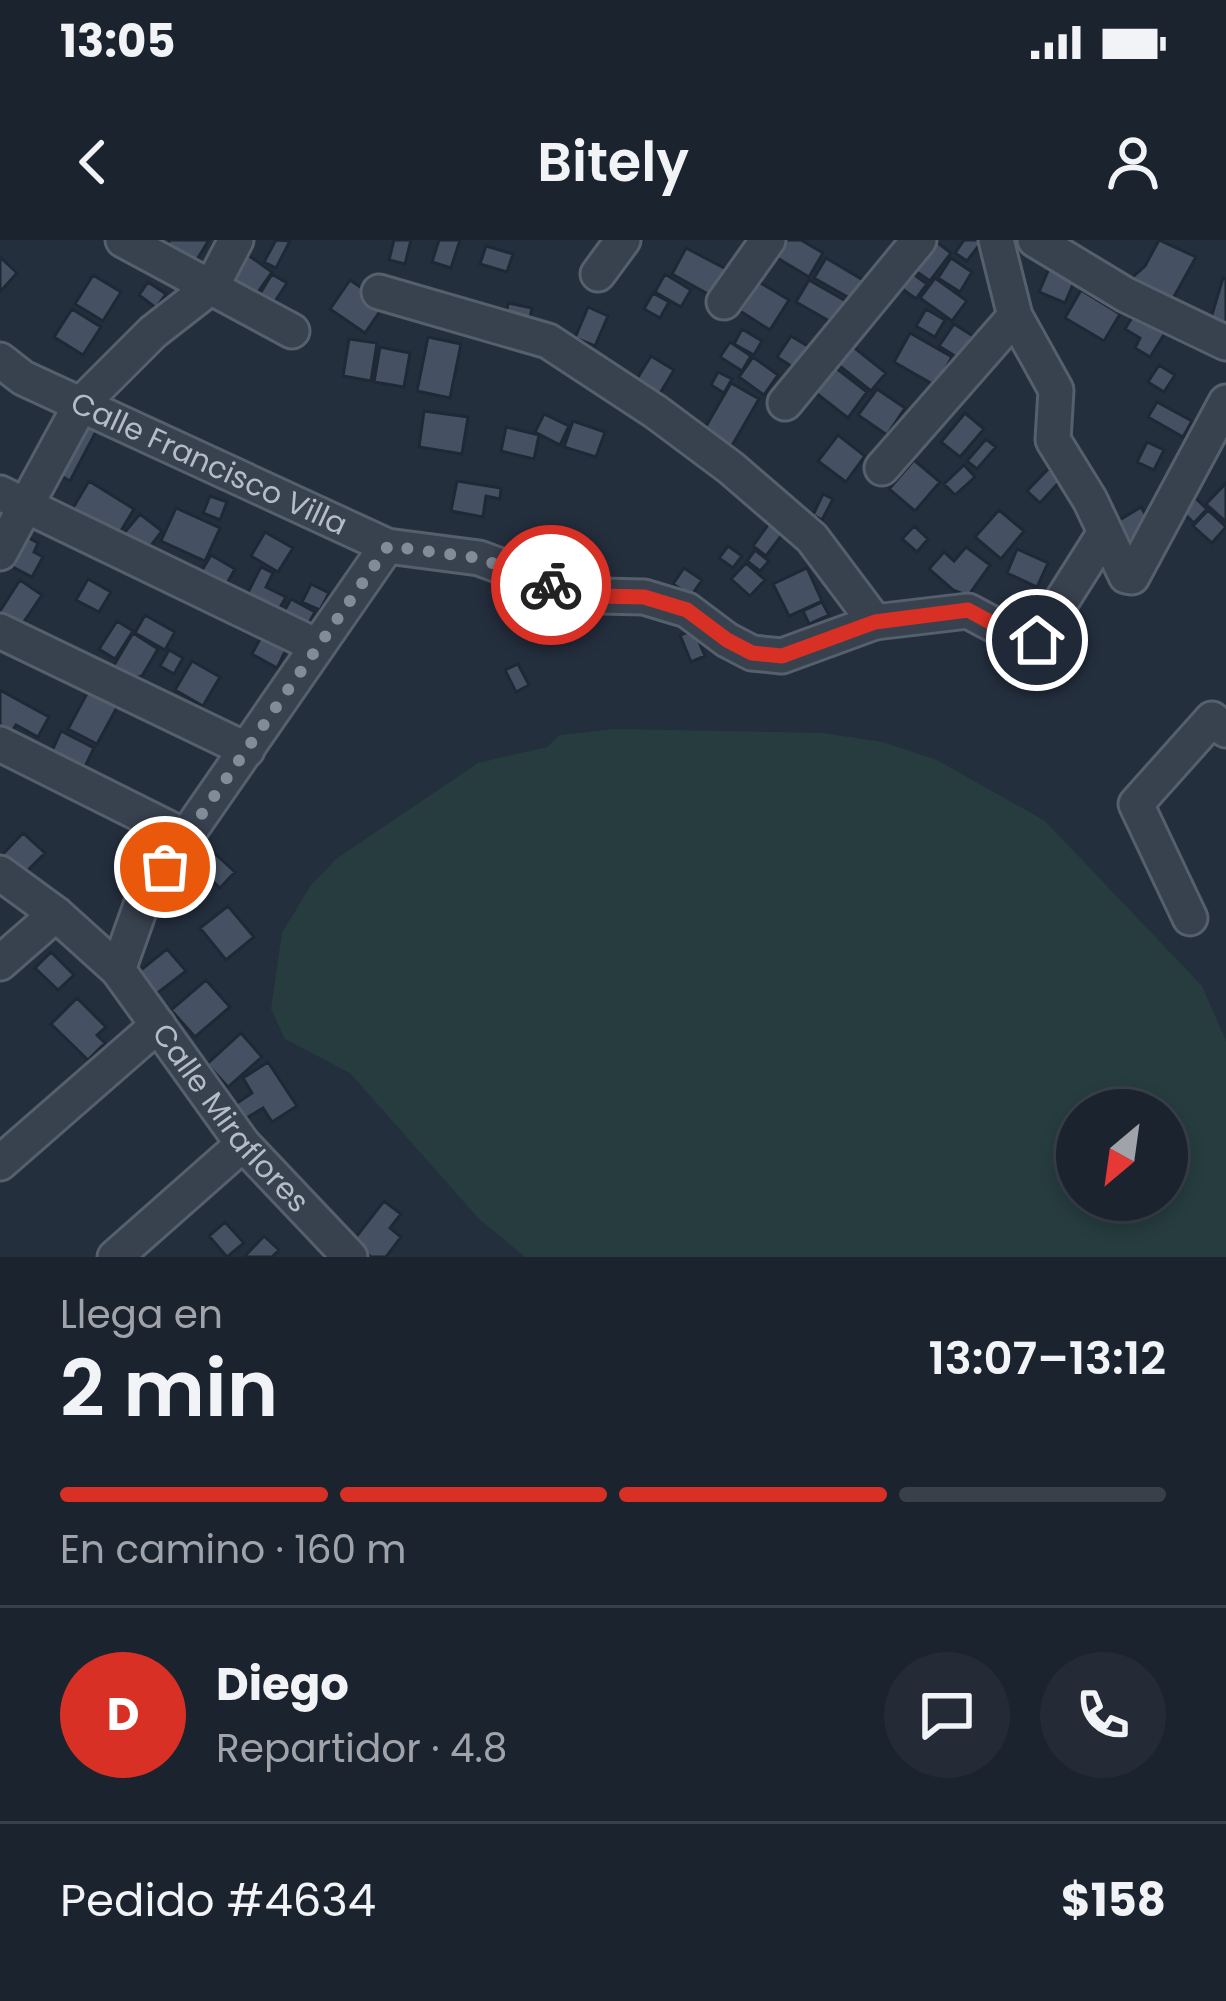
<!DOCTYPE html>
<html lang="es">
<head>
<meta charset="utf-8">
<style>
  :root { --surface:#1b232e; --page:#242b36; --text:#f1f3f6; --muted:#a0a4aa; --line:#39404a; --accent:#d93025 }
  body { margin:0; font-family:Poppins,sans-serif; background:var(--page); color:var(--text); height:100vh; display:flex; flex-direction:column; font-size:45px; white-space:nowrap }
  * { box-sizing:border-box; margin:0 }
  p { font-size:39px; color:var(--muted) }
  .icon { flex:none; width:66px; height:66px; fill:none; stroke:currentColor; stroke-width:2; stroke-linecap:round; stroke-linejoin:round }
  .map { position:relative; height:1017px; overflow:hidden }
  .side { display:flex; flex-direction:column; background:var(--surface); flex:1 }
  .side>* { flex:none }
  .needle { width:78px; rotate:209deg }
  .buttons { position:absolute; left:1056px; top:849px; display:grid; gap:24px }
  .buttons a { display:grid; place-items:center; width:132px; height:132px; border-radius:50%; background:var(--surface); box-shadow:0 6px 18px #0003,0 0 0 3px var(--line); font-size:60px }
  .pin { position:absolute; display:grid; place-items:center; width:102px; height:102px; color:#fff; margin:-51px; border:6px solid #fff; border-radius:50%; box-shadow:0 3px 12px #0007 }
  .courier { position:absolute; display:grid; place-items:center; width:120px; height:120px; margin:-60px; border:9px solid #d93025; border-radius:50%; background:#fff; color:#222; box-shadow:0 3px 15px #0007 }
  .overview em { font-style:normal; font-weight:600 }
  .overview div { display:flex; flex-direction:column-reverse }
  .overview { display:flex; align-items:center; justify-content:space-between; height:204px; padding:0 60px }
  h1 { font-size:78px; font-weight:600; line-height:90px }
  .bar { display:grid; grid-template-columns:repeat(4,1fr); gap:18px 12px; align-content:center; height:144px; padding:0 60px }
  .bar i { height:15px; border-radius:9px; background:var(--line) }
  .bar .current { background:var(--accent) }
  .bar p { grid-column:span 4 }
  .line { display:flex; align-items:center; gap:30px; padding:0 60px; border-top:3px solid var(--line) }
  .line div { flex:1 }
  .round { display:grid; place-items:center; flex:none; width:126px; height:126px; border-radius:63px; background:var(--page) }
  .status { display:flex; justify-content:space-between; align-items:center; height:84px; padding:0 60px; background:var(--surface); direction:ltr }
  .status svg { height:33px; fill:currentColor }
  header { display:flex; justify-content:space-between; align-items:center; height:156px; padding:0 60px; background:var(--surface); font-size:54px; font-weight:600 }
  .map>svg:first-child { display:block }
  .green { fill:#263c3f; fill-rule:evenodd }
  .building { fill:#455162; stroke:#1f2835; stroke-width:3 }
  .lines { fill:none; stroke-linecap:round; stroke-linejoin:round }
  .minor-casing { stroke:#565f6c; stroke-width:39 }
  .minor { stroke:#38414e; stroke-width:33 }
  .done { stroke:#828b98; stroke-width:12; stroke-dasharray:0 21.6 }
  .route { stroke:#d93025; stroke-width:15 }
  .labels { text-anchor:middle; stroke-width:9; stroke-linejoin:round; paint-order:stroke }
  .street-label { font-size:30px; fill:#b4bcc9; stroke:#1d2633 }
</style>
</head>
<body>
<div class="status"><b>13:05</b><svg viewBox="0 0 49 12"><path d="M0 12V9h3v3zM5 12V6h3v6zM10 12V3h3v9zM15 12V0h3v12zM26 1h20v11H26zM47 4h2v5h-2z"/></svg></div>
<header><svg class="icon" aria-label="back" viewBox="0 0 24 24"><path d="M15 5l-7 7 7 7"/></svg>Bitely<svg class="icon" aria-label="person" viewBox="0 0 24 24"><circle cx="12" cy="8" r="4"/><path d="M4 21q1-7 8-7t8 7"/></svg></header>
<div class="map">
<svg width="1226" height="1017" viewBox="0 0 1226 1017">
  <rect width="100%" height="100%" fill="#242f3e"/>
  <path class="green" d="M 615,489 L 823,493 L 883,502 L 937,520 L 1045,581 L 1202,746 L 1226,801 L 1226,1017 L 525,1017 L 479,979 L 350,833 L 285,799 L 271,769 L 282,693 L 311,645 L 336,619 L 478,523 L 547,507 L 560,495 ZM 1077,870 L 1167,870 L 1167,960 L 1077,960 Z"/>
  <path class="building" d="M 170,0 L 209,0 L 190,31 L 162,13 Z
    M 276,0 L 290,1 L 276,28 L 264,22 Z
    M 394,0 L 411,0 L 405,24 L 389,20 Z
    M 439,0 L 460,0 L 451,28 L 432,22 Z
    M 776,0 L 801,0 L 823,13 L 809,37 L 769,13 Z
    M 934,0 L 951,13 L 930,41 L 910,27 Z
    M 964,0 L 983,0 L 967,21 L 955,13 Z
    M 1159,0 L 1196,17 L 1171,62 L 1126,43 L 1145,26 Z
    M 486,6 L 513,14 L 507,32 L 480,24 Z
    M 686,8 L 730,31 L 715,58 L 672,34 Z
    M 248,15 L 272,32 L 254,58 L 230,41 Z
    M 0,17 L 17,33 L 0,52 Z
    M 826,18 L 863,40 L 851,59 L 814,38 Z
    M 951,18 L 972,32 L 960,52 L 938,38 Z
    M 1051,24 L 1077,35 L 1065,63 L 1039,52 Z
    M 908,30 L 927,44 L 916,59 L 897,45 Z
    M 272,34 L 287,43 L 270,69 L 256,60 Z
    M 665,34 L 691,50 L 681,67 L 655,52 Z
    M 93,35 L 121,52 L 103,81 L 75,64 Z
    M 935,38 L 967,61 L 952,81 L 920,58 Z
    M 1223,38 L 1226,39 L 1226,94 L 1208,88 Z
    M 350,40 L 385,64 L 365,93 L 330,69 Z
    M 809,40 L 851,64 L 838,86 L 796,62 Z
    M 148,42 L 166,54 L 156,68 L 139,55 Z
    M 759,42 L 789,60 L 770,90 L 740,71 Z
    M 1081,50 L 1120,74 L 1104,101 L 1065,78 Z
    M 653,53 L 669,62 L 660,78 L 644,69 Z
    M 508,63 L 532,68 L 528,88 L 505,83 Z
    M 588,67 L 608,76 L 595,106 L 575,98 Z
    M 72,69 L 101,87 L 83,115 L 54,97 Z
    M 926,69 L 945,80 L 935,97 L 916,86 Z
    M 1134,74 L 1165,93 L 1150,117 L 1135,108 L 1140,98 L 1125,89 Z
    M 954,84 L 973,96 L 958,118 L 939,106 Z
    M 742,89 L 762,101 L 754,115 L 734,104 Z
    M 910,93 L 952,117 L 936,146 L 894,122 Z
    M 791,96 L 816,111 L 802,133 L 777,117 Z
    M 428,97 L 461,104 L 450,158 L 417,151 Z
    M 349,99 L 377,103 L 371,141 L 343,136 Z
    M 730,102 L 751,116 L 742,131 L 720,117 Z
    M 851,105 L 886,133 L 871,151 L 836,123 Z
    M 380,107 L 410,113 L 404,147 L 374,142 Z
    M 651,116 L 674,130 L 653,165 L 630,150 Z
    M 753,117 L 778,135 L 764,155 L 739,137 Z
    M 827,121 L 867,152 L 848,178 L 807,146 Z
    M 1159,125 L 1175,135 L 1164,152 L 1148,142 Z
    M 718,132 L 732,139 L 724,153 L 711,145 Z
    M 731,143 L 759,159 L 726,216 L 698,200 Z
    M 877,149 L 905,168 L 887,195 L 858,175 Z
    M 1157,162 L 1192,181 L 1183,197 L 1148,177 Z
    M 424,171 L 468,177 L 462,214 L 419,207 Z
    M 965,173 L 984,189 L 960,217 L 941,202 Z
    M 544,174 L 569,186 L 560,205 L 535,192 Z
    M 83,176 L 100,184 L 70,241 L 54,232 Z
    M 573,181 L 605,192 L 596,217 L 564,207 Z
    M 506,187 L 539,195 L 534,219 L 501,211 Z
    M 838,195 L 865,216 L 846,242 L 818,221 Z
    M 986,199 L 996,207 L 977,229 L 967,221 Z
    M 1147,202 L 1164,210 L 1154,230 L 1137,222 Z
    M 914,220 L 940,242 L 915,271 L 889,249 Z
    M 964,225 L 975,237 L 955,255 L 944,244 Z
    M 1049,228 L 1061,240 L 1040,263 L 1027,251 Z
    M 89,241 L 134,269 L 115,301 L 70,273 Z
    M 457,241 L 501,248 L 500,259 L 486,256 L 483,277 L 451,271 Z
    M 1226,243 L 1226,282 L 1206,264 Z
    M 1189,252 L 1207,269 L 1194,283 L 1176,266 Z
    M 823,254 L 833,259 L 822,280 L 813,275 Z
    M 210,256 L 227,262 L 220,280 L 203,273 Z
    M 1141,267 L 1153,287 L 1125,303 L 1113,284 Z
    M 176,268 L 220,288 L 205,321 L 161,301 Z
    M 999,270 L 1024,291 L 1001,319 L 975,297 Z
    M 1208,270 L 1226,287 L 1212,303 L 1193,286 Z
    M 140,274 L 162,291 L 147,311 L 124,293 Z
    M 770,282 L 784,292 L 766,316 L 753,306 Z
    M 914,286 L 928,299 L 917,312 L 902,299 Z
    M 265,292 L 293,308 L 278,332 L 251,316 Z
    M 25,296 L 38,303 L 34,312 L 43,317 L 32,337 L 9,325 Z
    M 728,306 L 742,316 L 733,328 L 719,318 Z
    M 966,307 L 990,325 L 968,356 L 953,350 L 929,329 L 944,312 L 954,321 Z
    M 1017,309 L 1048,323 L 1037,347 L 1007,333 Z
    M 755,310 L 769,321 L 760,331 L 747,321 Z
    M 211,315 L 235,329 L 225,347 L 201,332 Z
    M 746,323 L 765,340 L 750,356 L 731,339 Z
    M 261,327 L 273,333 L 266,347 L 286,357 L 277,373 L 245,358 Z
    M 684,328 L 702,340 L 691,356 L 673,344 Z
    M 807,328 L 822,361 L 789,376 L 773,344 Z
    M 88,339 L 111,352 L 99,372 L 76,360 Z
    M 20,340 L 42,355 L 19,389 L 0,377 L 0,371 Z
    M 311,344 L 329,353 L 320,370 L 302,362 Z
    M 291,359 L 315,372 L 304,392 L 280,378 Z
    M 822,362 L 829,375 L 809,384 L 803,371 Z
    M 145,375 L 175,392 L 165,410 L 135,393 Z
    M 117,381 L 133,391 L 115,419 L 99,409 Z
    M 694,390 L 705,416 L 691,422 L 680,395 Z
    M 133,393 L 158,409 L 142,436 L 135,438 L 111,430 Z
    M 261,397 L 286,410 L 277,428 L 252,414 Z
    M 169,410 L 183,418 L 174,434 L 160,426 Z
    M 192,421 L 220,437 L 203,466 L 175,450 Z
    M 518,424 L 529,445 L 516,452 L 505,430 Z
    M 92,444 L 121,460 L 97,504 L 68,489 Z
    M 0,450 L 49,477 L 38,497 L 16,485 L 7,499 L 0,495 Z
    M 61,491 L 94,508 L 81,535 L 48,520 Z
    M 23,593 L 45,613 L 22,636 L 1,616 Z
    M 212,611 L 235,632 L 220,648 L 197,627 Z
    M 228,666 L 254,697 L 226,720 L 200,688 Z
    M 167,709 L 186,731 L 155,755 L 137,733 Z
    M 51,712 L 74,735 L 58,750 L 35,728 Z
    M 206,740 L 230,767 L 195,797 L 171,770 Z
    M 77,758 L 106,787 L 97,795 L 105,803 L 88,820 L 51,784 Z
    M 241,793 L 262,817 L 228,847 L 207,824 Z
    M 268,822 L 297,866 L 272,882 L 263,868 L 240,882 L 231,867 L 252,853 L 243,838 Z
    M 384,961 L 401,974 L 390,988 L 401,997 L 386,1017 L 371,1017 L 352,1002 Z
    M 225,982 L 244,1003 L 227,1017 L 209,996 Z
    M 264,996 L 279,1010 L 272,1017 L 244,1017 Z"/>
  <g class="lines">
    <g class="minor-casing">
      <g id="minor">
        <path d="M 123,0 L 292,91"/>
        <path d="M 996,0 L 1015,76 L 1056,150 L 1053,200 L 1090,260 L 1126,336 L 1132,337 L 1226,162"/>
        <path d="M 1035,0 L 1126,55 L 1226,103"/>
        <path d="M 598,34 L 623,0"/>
        <path d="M 379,52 L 548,101 L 656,172 L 731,228 L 812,298 L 875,382"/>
        <path d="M 724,62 L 768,0"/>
        <path id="s1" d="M 0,120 L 23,138 L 387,306 L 479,318 L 560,348 L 600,356 L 644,357 L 687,370 L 727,400 L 752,413 L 782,416 L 875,382 L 968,371 L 1026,402 L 1037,400 L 1104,294"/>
        <path d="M 785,163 L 919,0"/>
        <path d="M 882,228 L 1015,76"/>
        <path d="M 0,253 L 317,406"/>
        <path d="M 0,313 L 81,164 L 153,92 L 212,46 L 236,0"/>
        <path d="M 0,391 L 247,510"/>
        <path d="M 0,504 L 186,597"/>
        <path id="s2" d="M 0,633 L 56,674 L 118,730 L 243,904 L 350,1017"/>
        <path d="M 1190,678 L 1136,564 L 1212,479 L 1226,490"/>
        <path d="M 0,723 L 56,674"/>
        <path d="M 118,730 L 144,657 L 387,306"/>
        <path d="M 0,923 L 158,785"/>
        <path d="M 115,1017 L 243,904"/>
      </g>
    </g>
    <use href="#minor" class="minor"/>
  </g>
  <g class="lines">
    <path class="done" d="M 165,627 L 388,306 L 479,318 L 551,345"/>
    <path class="route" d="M 551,345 L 600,356 L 644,357 L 687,370 L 727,400 L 752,413 L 782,416 L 875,382 L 968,370 L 1027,402 L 1037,400"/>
  </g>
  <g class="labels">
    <g class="street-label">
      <text dy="10" stroke="none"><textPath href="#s1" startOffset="234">Calle Francisco Villa</textPath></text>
      <text dy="10" stroke="none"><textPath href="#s2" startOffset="339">Calle Miraflores</textPath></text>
    </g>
  </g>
</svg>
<div class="buttons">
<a><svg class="needle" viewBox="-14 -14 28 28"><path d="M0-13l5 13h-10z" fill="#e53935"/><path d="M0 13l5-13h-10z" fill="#a0a4aa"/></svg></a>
</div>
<div class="pin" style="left:165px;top:627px;background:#ea580c"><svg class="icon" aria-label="bag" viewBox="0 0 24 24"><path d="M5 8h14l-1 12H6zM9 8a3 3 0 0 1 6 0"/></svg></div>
<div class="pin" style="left:1037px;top:400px;background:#1f2937"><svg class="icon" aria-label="home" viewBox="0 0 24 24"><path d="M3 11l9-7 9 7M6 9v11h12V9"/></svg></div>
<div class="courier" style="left:551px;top:345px"><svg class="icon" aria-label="bike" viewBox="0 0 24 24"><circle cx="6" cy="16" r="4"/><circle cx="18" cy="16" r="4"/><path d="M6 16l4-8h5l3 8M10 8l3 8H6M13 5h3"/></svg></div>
</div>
<section class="side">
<div class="overview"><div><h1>2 min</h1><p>Llega en</p></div><em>13:07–13:12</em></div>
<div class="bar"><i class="current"></i><i class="current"></i><i class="current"></i><i></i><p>En camino · 160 m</p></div>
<div class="line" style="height:216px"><b class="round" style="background:var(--accent);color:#fff">D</b><div><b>Diego</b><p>Repartidor · 4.8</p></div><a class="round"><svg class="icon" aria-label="chat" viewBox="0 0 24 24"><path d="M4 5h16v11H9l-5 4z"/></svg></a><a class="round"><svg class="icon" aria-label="phone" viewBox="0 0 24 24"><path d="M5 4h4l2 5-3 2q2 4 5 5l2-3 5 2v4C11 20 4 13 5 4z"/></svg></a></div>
<div class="line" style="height:156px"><div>Pedido #4634</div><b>$158</b></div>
</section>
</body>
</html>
